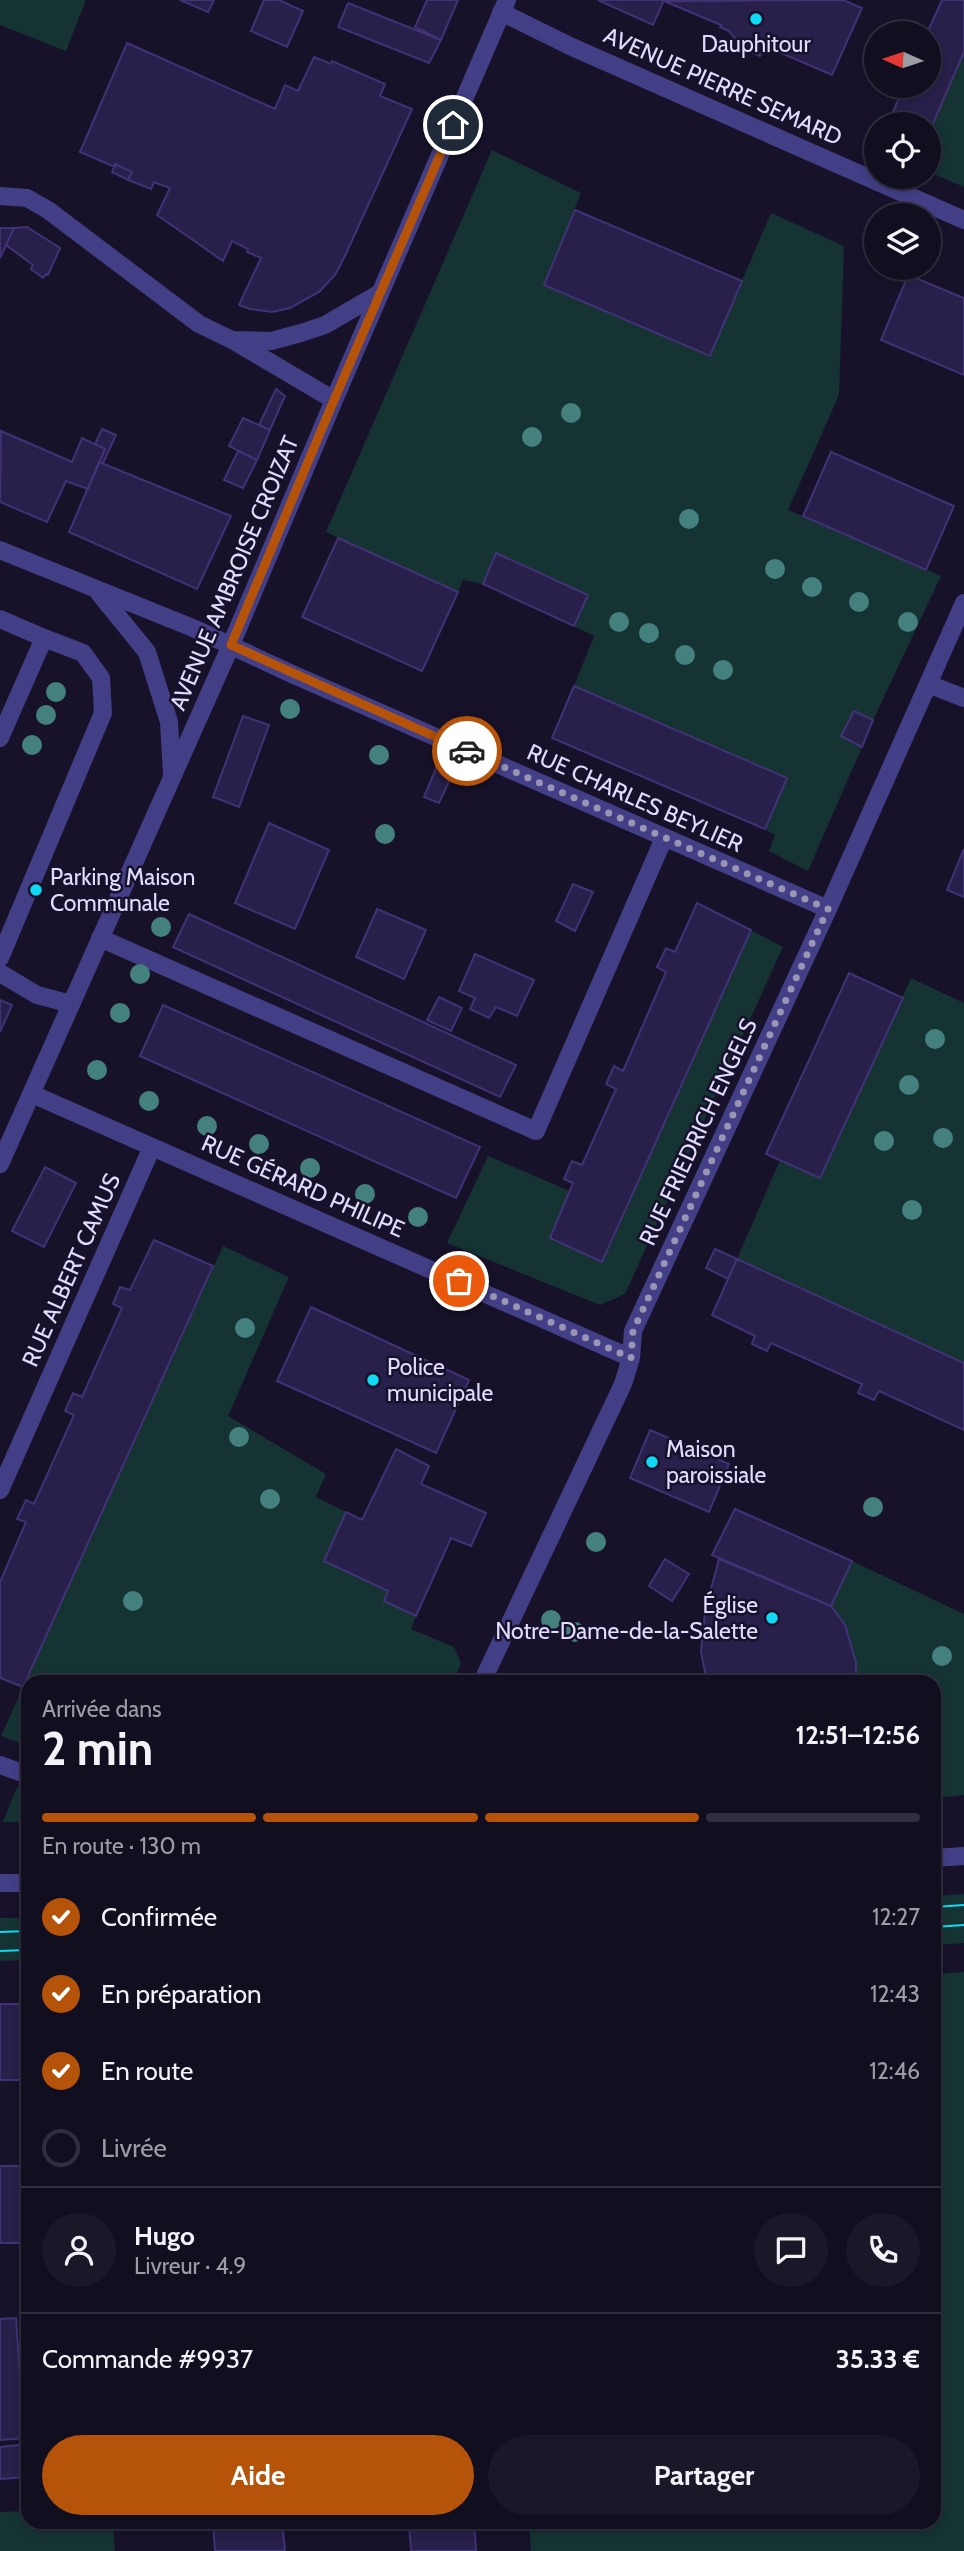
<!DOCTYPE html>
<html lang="fr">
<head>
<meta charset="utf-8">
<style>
  :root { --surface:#110e20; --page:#1a1729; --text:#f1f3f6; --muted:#9c9ca5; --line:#302e3e; --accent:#b45309 }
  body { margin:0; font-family:Cabin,sans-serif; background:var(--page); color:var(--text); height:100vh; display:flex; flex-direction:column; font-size:26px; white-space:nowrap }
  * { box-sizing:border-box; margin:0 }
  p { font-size:23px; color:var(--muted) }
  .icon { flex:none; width:38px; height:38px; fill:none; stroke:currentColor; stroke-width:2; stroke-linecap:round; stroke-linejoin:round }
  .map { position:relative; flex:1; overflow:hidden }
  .drawer { position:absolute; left:21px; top:1675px; width:920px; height:854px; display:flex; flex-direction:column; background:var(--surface); border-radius:21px; box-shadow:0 4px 10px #0003,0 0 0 2px var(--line) }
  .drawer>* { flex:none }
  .needle { width:46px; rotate:273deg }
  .buttons { position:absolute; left:864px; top:21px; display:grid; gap:14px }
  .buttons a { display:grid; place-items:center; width:77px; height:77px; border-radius:50%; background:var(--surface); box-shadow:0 4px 10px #0003,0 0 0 2px var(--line); font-size:35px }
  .pin { position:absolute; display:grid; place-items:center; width:60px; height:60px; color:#fff; margin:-30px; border:4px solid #fff; border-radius:50%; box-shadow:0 2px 7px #0007 }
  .courier { position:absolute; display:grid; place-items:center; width:70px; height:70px; margin:-35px; border:5px solid #b45309; border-radius:50%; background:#fff; color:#222; box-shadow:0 2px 9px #0007 }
  .overview em { font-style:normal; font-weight:700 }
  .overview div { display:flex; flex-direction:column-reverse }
  .overview { display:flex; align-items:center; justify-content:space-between; height:119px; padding:0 21px }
  h1 { font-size:46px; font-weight:700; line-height:52px }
  .bar { display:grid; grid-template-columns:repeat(4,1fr); gap:10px 7px; align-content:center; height:84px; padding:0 21px }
  .bar i { height:9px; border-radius:5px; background:var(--line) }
  .bar .active { background:var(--accent) }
  .bar p { grid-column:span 4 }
  .line { display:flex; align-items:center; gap:18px; padding:0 21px; border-top:2px solid var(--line) }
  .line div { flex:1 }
  .round { display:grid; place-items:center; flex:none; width:74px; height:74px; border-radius:37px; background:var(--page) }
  ol { padding:0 21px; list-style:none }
  li { display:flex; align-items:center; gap:21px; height:77px }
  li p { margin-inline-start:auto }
  li .icon { padding:7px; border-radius:50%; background:var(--accent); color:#fff; stroke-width:4 }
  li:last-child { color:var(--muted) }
  li i { width:38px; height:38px; border:4px solid var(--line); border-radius:50% }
  .action { display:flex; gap:14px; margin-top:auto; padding:14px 21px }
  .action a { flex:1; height:80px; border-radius:42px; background:var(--accent); color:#fff; font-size:28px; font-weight:700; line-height:80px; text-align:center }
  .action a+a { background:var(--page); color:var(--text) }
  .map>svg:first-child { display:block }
  .green { fill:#153333 }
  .building { fill:#281f4a; stroke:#413275; stroke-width:2 }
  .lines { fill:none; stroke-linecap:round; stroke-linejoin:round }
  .minor { stroke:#433f87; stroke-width:18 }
  .tram { stroke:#10d9f5; stroke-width:2 }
  .tree { fill:#44817e }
  .done { stroke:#9a95b4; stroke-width:7; stroke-dasharray:0 12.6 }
  .route { stroke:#b45309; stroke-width:9 }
  .poi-dot { fill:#10d9f5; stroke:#17122a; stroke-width:2.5 }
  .labels { text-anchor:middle; stroke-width:5; stroke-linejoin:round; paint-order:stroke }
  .poi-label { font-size:23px; fill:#e1dcfe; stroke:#17122a; text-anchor:start }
  .street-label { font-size:23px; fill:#e1dcfe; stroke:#17122a }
</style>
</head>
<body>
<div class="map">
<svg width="964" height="2551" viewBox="0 0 964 2551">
  <rect width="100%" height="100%" fill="#17122a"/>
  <path class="green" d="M 0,0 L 86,0 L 66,51 L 0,25 Z
    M 964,52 L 964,187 L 929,172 L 929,132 Z
    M 492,150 L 581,193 L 544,285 L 710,355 L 771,213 L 844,246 L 839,395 L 788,510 L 941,576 L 873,720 L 854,711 L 842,736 L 862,747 L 808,871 L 769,851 L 775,835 L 765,829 L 786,778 L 574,686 L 594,636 L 574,626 L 587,595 L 497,553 L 483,584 L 463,580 L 458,592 L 326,532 Z
    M 751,930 L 783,947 L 625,1294 L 600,1305 L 447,1243 L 488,1156 L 570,1191 L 551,1238 L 603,1262 Z
    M 911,978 L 964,1003 L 964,1363 L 737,1259 L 780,1160 L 820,1178 Z
    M 223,1246 L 289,1277 L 228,1416 L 326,1474 L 316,1497 L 346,1512 L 324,1561 L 388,1591 L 384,1601 L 416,1616 L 411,1629 L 454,1647 L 461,1663 L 454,1682 L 28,1682 L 28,1746 L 1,1736 Z
    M 852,1561 L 964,1614 L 964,1795 L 935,1798 L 934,1682 L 856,1682 C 856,1652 849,1630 831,1606 Z
    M 17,1787 L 28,1793 L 28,1822 L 3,1822 Z
    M 964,1894 L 964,1943 L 935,1945 L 935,1896 Z
    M 0,1918 L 28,1918 L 28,1960 L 0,1961 Z
    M 964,1972 L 964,2551 L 531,2551 L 529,2522 L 934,2522 L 935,1974 Z
    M 28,2511 L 28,2522 L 113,2522 L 115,2551 L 0,2551 L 0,2512 Z"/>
  <path class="building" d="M 180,0 L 214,0 L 208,12 Z
    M 264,0 L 279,0 L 303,11 L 287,47 L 251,31 Z
    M 427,0 L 458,0 L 441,40 L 415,27 Z
    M 598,0 L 664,0 L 653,25 Z
    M 843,0 L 862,8 L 832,75 L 765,46 L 760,56 L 744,49 L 729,31 L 720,27 L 721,25 L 664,1 Z
    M 942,0 L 964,0 L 964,52 L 931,128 L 929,124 L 922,124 L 893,112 L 904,86 L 929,86 L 929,33 L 927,33 Z
    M 348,3 L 441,40 L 429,63 L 338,27 Z
    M 127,43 L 275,109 L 285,85 L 298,91 L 314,57 L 331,64 L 332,61 L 385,84 L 380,96 L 412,109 L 344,258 L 335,275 L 319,292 L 290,308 L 272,312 L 250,309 L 239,305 L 261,258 L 247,252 L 248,249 L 232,241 L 223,261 L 157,215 L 170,188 L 154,182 L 151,189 L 128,180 L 132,172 L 115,164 L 115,167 L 80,152 Z
    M 115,164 L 132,172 L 128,180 L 112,172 Z
    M 575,210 L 742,281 L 710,356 L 544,285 Z
    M 27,227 L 60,248 L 48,275 L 46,274 L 43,278 L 31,269 L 33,265 L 6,245 L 14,228 Z
    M 0,228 L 14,228 L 0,258 Z
    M 908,275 L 964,298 L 964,375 L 881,340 Z
    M 276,389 L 285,396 L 270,430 L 259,425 Z
    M 243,418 L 270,430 L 257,460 L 229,446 Z
    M 102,429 L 116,435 L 103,463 L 99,462 L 105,449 L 95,444 Z
    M 1,431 L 72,462 L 82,438 L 105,449 L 88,489 L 66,481 L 47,522 L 0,502 Z
    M 238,451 L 257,460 L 243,488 L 224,480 Z
    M 831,452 L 954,506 L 926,570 L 803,516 Z
    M 99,462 L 231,516 L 197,589 L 69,532 Z
    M 338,538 L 458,592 L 422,671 L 302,617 Z
    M 496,553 L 588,595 L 574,626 L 483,584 Z
    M 574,686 L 787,778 L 765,829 L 552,738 Z
    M 854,711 L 873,720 L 862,747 L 841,736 Z
    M 243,716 L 269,725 L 239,807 L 213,797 Z
    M 437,766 L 453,773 L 439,803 L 424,797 Z
    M 269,823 L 329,850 L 295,929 L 235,903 Z
    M 964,849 L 964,897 L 947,890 Z
    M 573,884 L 593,892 L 575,931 L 556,921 Z
    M 697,903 L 751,930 L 602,1262 L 550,1238 L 573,1183 L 564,1179 L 572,1161 L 582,1165 L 616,1089 L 606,1084 L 614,1066 L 623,1071 L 666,972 L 657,967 L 662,957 L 666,948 L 675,952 Z
    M 377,909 L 426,930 L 404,979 L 356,957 Z
    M 189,914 L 516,1065 L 500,1097 L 173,947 Z
    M 475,954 L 534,980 L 517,1016 L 496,1007 L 489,1018 L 470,1009 L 475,998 L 459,991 Z
    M 849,973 L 903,998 L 820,1178 L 766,1154 Z
    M 439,997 L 462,1008 L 451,1031 L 427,1020 Z
    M 0,1000 L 12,1005 L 0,1032 Z
    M 163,1005 L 480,1147 L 456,1198 L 140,1056 Z
    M 45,1167 L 76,1183 L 44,1247 L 12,1231 Z
    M 154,1240 L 213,1266 L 23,1687 L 0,1678 L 0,1582 L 26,1522 L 17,1519 L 26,1500 L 34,1504 L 74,1415 L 65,1411 L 73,1393 L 82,1397 L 122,1308 L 113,1304 L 120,1287 L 130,1290 Z
    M 715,1249 L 737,1259 L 728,1279 L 706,1268 Z
    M 737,1259 L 964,1363 L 964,1430 L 879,1391 L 874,1400 L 858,1393 L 862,1384 L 771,1343 L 767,1351 L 752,1344 L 755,1336 L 712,1315 Z
    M 311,1307 L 469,1380 L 436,1453 L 277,1381 Z
    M 650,1430 L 729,1464 L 709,1512 L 630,1478 Z
    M 396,1449 L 429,1466 L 421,1484 L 486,1513 L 471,1546 L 451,1538 L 416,1616 L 384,1601 L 388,1591 L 324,1561 L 346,1512 L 362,1520 Z
    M 735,1509 L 852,1561 L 831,1606 L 712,1555 Z
    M 665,1559 L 689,1574 L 672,1601 L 649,1586 Z
    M 719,1559 L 831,1606 L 845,1625 L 856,1663 L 856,1682 L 707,1682 L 701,1652 L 705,1611 Z
    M 0,2004 L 28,2004 L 28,2080 L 0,2080 Z
    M 0,2166 L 28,2166 L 28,2243 L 0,2243 Z
    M 16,2318 L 24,2438 L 0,2440 L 0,2319 Z
    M 28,2444 L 28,2477 L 0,2479 L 0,2447 Z
    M 213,2522 L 388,2522 L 283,2530 L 285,2551 L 215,2551 Z
    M 409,2522 L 474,2522 L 476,2551 L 411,2551 Z"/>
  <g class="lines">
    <path class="minor" d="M 501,12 L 572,47 L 964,220
      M 0,196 L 27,198 L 48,210 L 199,324 L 232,340 L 271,341 L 301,333 L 325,325 L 380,293
      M 234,341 L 334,400
      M 0,550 L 193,628 L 292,674 L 828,909
      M 99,593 L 147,652 L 169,722 L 172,775
      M 0,619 L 44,638
      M 928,684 L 964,698
      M 0,738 L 44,638 L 83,653 L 101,678 L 103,713 L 0,958
      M 100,938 L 536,1131 L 664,838
      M 0,973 L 37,995 L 71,1004
      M 32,1094 L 631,1358
      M 0,1164 L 231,645 L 334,400 L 507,0
      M 0,1490 L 152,1147
      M 482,1682 L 623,1384 L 631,1358 L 633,1331 L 828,909 L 964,603
      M 0,1765 L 28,1775
      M 934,1858 L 964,1856
      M 0,1883 L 28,1883"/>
    <path class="tram" d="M 934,1907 L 964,1905
      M 934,1927 L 964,1925
      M 0,1932 L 28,1931
      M 0,1951 L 28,1950"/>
  </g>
  <g class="tree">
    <circle cx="571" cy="413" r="10"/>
    <circle cx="532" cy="437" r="10"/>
    <circle cx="689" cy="519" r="10"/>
    <circle cx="775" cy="569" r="10"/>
    <circle cx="812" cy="587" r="10"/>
    <circle cx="859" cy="602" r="10"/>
    <circle cx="619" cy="622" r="10"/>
    <circle cx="908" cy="622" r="10"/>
    <circle cx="649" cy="633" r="10"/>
    <circle cx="685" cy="655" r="10"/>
    <circle cx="723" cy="670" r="10"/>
    <circle cx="56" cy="692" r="10"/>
    <circle cx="290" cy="709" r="10"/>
    <circle cx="46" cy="715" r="10"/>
    <circle cx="32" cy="745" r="10"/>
    <circle cx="379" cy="755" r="10"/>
    <circle cx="385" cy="834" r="10"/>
    <circle cx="161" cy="927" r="10"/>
    <circle cx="140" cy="974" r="10"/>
    <circle cx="120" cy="1013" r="10"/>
    <circle cx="935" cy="1039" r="10"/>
    <circle cx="97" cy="1070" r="10"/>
    <circle cx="909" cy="1085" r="10"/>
    <circle cx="149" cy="1101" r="10"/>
    <circle cx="207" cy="1126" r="10"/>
    <circle cx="943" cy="1138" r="10"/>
    <circle cx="884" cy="1141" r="10"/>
    <circle cx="259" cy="1144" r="10"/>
    <circle cx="310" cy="1168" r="10"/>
    <circle cx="365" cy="1194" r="10"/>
    <circle cx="912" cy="1210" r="10"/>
    <circle cx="418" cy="1217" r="10"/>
    <circle cx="245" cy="1328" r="10"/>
    <circle cx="239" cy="1437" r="10"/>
    <circle cx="270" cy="1499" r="10"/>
    <circle cx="873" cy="1507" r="10"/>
    <circle cx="596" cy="1542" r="10"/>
    <circle cx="133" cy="1601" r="10"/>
    <circle cx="551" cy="1620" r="10"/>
    <circle cx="575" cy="1632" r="10"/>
    <circle cx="942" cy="1656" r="10"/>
  </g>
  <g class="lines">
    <path class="done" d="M 459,1281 L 631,1358 L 633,1331 L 828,909 L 467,751"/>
    <path class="route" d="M 453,125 L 334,400 L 231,645 L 467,751"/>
  </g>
  <g class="poi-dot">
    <circle cx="756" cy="19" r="7"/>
    <circle cx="36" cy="890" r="7"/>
    <circle cx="373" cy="1380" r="7"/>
    <circle cx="652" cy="1462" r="7"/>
    <circle cx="772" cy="1618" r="7"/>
  </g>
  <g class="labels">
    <g class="poi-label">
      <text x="756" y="52" text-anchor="middle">Dauphitour</text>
      <text x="50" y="885">Parking Maison<tspan x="50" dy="26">Communale</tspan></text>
      <text x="387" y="1375">Police<tspan x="387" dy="26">municipale</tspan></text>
      <text x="666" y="1457">Maison<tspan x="666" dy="26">paroissiale</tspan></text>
      <text x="758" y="1613" text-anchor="end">Église<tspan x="758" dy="26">Notre-Dame-de-la-Salette</tspan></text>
    </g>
    <g class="street-label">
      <text transform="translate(723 86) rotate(24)" y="8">AVENUE PIERRE SEMARD</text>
      <text transform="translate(234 573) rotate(-67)" y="8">AVENUE AMBROISE CROIZAT</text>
      <text transform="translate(635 798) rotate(24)" y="8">RUE CHARLES BEYLIER</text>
      <text transform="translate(698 1132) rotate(-65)" y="8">RUE FRIEDRICH ENGELS</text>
      <text transform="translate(303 1186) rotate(24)" y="8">RUE GÉRARD PHILIPE</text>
      <text transform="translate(71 1270) rotate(-66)" y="8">RUE ALBERT CAMUS</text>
    </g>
  </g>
</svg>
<div class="buttons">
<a><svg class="needle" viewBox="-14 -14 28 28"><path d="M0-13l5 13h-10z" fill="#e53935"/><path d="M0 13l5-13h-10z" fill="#9c9ca5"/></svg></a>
<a><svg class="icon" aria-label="locate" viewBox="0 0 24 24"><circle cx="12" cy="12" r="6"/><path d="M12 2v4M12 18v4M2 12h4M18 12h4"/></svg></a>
<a><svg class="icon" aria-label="layers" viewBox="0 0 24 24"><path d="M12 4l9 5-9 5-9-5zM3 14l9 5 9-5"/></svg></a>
</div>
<div class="pin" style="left:459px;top:1281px;background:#ea580c"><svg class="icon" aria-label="bag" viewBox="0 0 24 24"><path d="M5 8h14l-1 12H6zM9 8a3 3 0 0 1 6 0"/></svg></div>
<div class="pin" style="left:453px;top:125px;background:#1f2937"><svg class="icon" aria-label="home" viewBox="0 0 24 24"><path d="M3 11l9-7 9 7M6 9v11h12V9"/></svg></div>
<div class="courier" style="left:467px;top:751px"><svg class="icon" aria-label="car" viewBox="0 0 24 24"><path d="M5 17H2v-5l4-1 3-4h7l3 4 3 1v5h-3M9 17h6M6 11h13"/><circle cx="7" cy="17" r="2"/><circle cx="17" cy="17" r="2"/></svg></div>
<section class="drawer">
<div class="overview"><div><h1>2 min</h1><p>Arrivée dans</p></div><em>12:51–12:56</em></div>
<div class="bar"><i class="active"></i><i class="active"></i><i class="active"></i><i></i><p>En route · 130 m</p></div>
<ol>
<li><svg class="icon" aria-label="check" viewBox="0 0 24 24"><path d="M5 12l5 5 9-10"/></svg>Confirmée<p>12:27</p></li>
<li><svg class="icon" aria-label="check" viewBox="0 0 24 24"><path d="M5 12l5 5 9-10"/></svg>En préparation<p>12:43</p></li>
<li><svg class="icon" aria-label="check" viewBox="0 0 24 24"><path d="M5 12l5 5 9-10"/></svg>En route<p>12:46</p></li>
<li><i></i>Livrée</li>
</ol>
<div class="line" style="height:126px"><a class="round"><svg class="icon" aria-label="person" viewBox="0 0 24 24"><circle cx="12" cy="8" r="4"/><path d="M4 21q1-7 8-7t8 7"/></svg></a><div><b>Hugo</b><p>Livreur · 4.9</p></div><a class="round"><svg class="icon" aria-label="chat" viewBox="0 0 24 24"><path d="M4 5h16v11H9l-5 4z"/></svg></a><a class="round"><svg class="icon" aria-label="phone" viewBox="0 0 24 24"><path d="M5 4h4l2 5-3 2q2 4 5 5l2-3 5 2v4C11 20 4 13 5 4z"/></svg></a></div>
<div class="line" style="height:91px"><div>Commande #9937</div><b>35.33 €</b></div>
<div class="action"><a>Aide</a><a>Partager</a></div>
</section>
</div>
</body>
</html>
